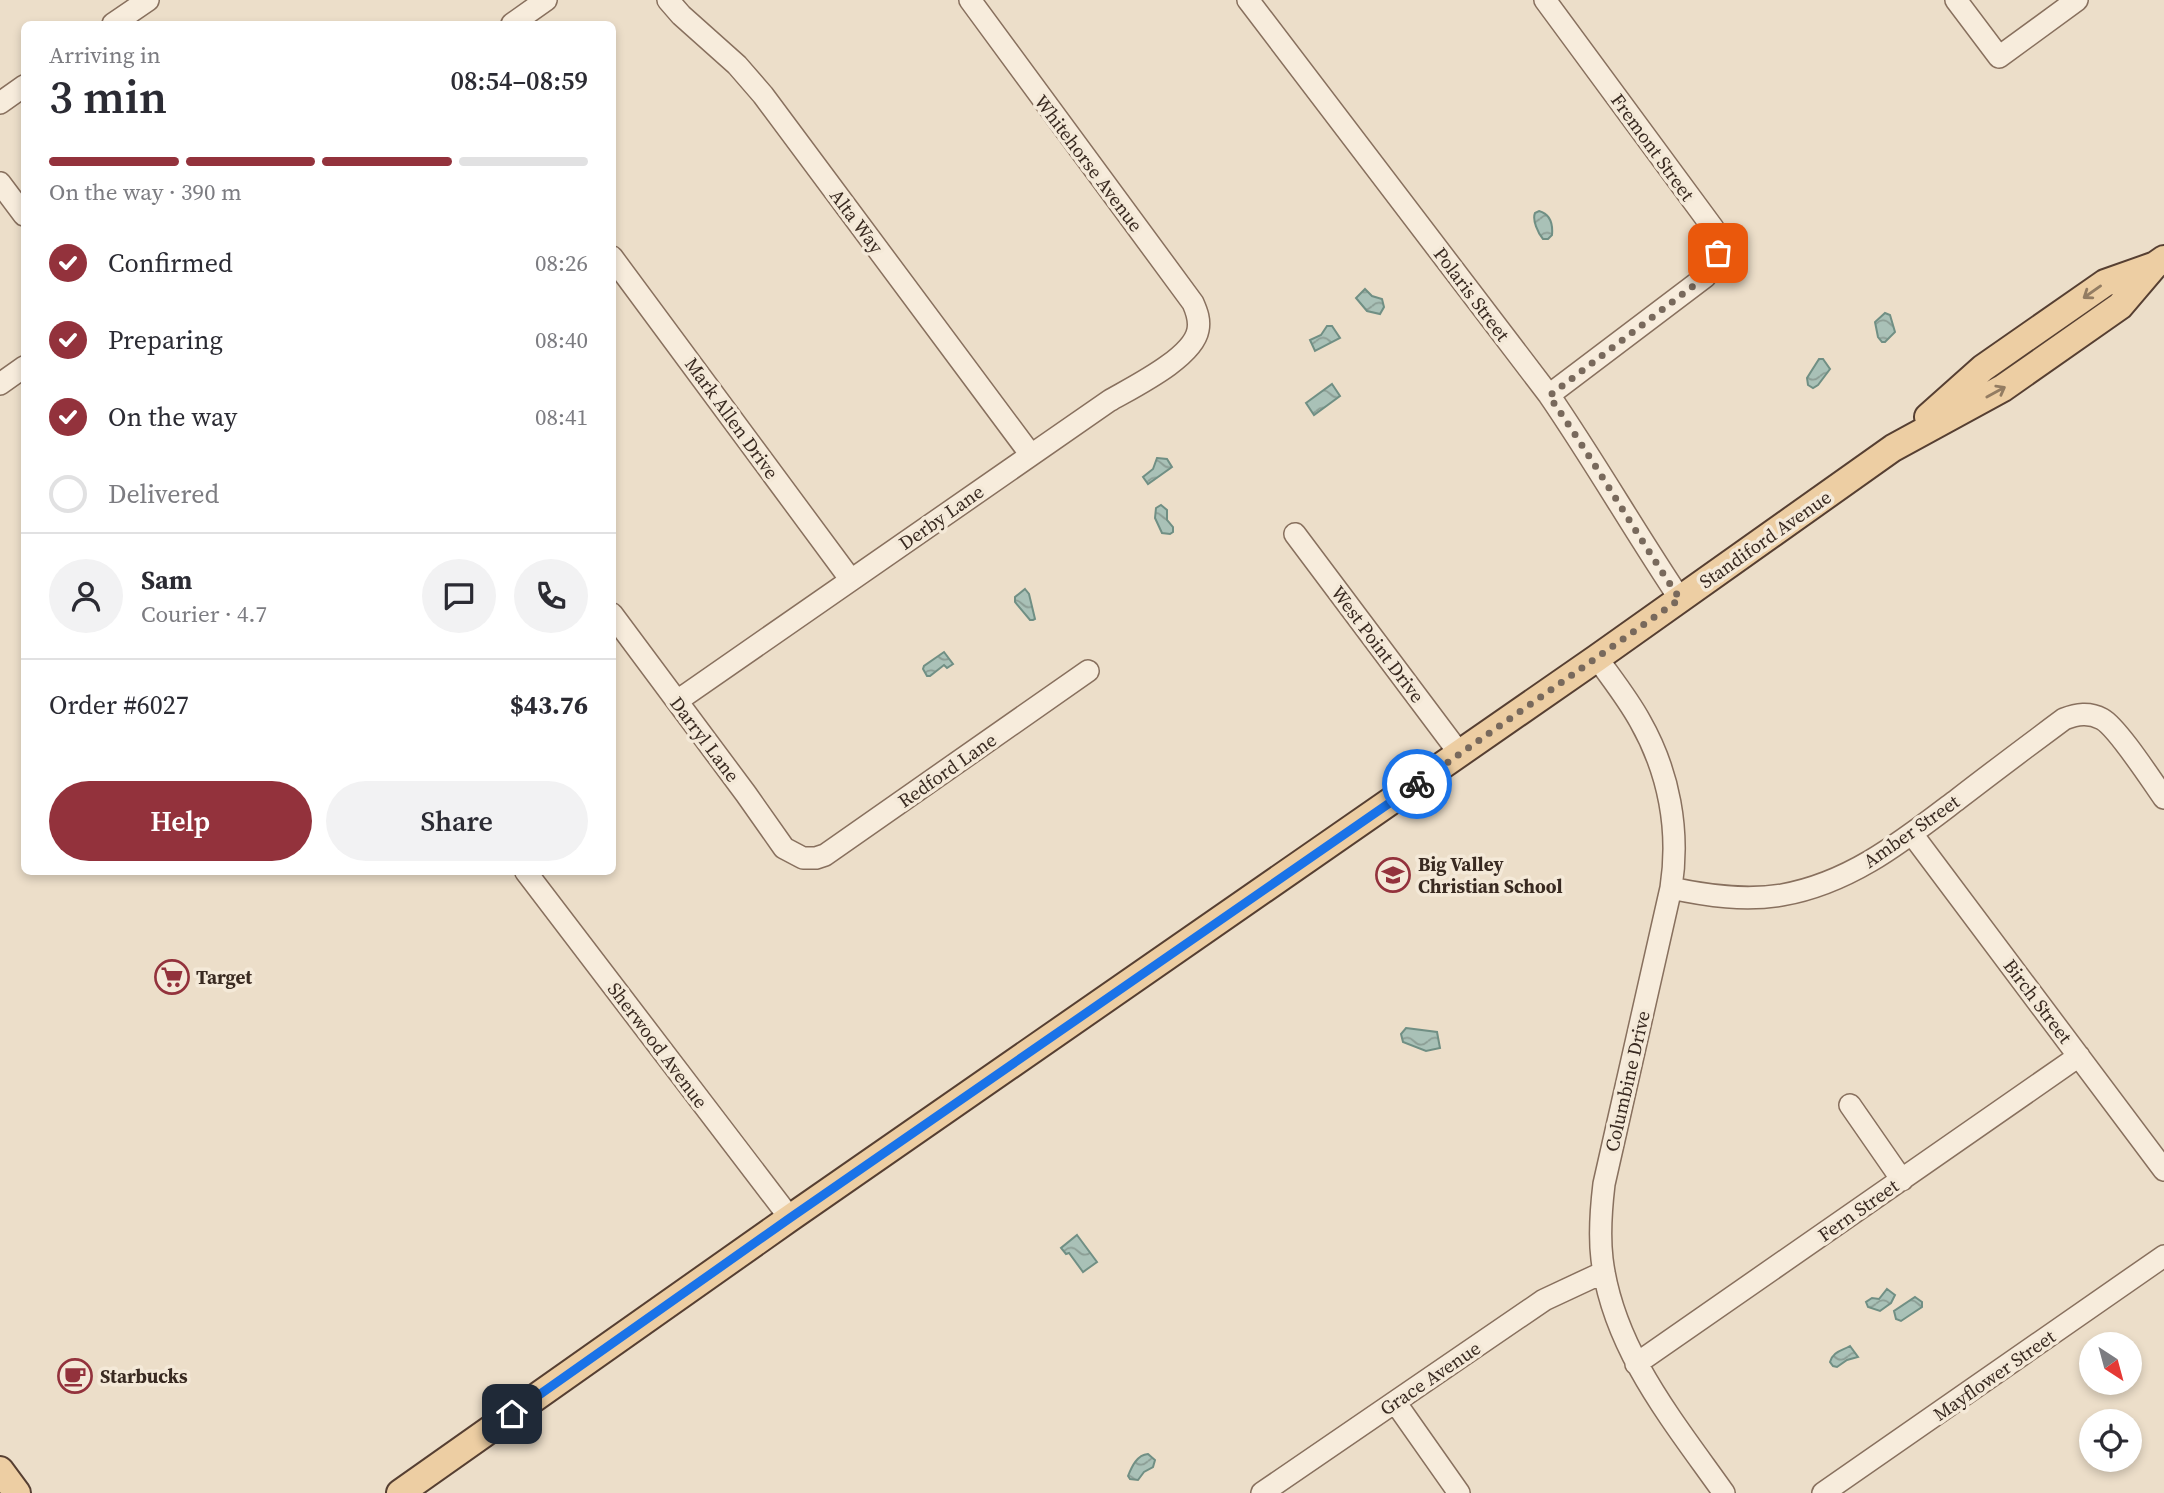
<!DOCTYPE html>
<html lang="en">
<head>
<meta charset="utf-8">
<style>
  :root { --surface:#fff; --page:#f2f2f3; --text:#2b2b33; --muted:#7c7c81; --line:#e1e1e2; --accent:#93323c }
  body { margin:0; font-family:"Source Serif 4",serif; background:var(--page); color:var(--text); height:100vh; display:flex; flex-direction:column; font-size:26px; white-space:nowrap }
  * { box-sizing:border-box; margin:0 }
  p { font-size:23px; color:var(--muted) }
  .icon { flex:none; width:38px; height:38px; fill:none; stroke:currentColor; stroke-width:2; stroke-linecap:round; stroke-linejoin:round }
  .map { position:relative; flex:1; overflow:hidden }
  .side { position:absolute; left:21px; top:21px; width:595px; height:854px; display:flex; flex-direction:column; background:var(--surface); border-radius:10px; box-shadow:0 4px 10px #0003 }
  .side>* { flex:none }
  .needle { width:46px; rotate:144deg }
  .controls { position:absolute; left:2079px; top:1332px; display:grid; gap:14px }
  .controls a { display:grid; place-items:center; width:63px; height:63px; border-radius:50%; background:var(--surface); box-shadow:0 4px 10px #0003; font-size:35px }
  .pin { position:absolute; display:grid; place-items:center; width:60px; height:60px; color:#fff; margin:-30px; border-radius:14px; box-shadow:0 4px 10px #0006 }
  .courier { position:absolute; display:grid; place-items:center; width:70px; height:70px; margin:-35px; border:5px solid #1a73e8; border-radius:50%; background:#fff; color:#222; box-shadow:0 2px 9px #0007 }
  .head em { font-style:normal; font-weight:600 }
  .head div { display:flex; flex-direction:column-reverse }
  .head { display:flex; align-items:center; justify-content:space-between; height:119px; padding:0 28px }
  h1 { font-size:46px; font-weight:600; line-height:52px }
  .bar { display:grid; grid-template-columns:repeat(4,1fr); gap:10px 7px; align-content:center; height:84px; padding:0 28px }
  .bar i { height:9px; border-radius:5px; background:var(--line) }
  .bar .selected { background:var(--accent) }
  .bar p { grid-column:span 4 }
  .line { display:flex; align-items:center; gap:18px; padding:0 28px; border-top:2px solid var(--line) }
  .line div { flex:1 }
  .round { display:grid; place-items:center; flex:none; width:74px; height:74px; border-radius:37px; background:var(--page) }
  ol { padding:0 28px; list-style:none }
  li { display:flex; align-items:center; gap:21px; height:77px }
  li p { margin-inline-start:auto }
  li .icon { padding:7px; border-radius:50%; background:var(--accent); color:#fff; stroke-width:4 }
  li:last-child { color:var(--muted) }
  li i { width:38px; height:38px; border:4px solid var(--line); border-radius:50% }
  .button { display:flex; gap:14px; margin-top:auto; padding:14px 28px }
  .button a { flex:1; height:80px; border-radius:42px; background:var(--accent); color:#fff; font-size:28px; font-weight:600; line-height:80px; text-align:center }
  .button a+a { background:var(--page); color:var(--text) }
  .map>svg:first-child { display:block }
  .water { fill:url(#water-waves); stroke:#708f84; stroke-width:2 }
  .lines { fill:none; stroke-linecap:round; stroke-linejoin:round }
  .minor-casing { stroke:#88705e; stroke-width:24 }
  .major-casing { stroke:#563f32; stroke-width:30 }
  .minor { stroke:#f7ecdc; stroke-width:21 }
  .major { stroke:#edcea3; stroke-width:26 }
  .oneway { stroke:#937c62 }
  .done { stroke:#78695c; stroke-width:7; stroke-dasharray:0 12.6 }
  .route { stroke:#1a73e8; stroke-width:9 }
  .labels { text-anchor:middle; stroke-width:7; stroke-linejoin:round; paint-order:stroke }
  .street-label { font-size:19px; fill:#392a21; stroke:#f4e9d8 }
  .poi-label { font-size:19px; font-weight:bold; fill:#392a21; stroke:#f4e9d8; text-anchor:start }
</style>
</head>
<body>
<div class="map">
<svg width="2164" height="1493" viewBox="0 0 2164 1493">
  <defs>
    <pattern id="water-waves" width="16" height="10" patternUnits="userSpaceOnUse" patternTransform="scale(1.75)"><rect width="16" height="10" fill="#a9c1b7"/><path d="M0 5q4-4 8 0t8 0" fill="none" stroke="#8b9d94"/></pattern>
  </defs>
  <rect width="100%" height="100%" fill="#ecdec9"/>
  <path class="water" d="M 1539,211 C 1550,214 1553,224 1552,235 L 1548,239 L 1543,239 C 1538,233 1532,220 1535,213 Z
    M 1365,289 L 1372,296 L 1382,299 L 1384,307 L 1380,314 L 1367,311 L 1356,298 Z
    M 1885,313 L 1890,315 L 1895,332 L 1885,342 L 1882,342 L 1878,337 L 1875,322 Z
    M 1327,326 L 1332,326 L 1340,338 L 1315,351 L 1310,340 L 1321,335 Z
    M 1819,359 L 1823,359 L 1830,369 L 1818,385 L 1813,388 L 1808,385 L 1807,378 Z
    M 1332,384 L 1340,396 L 1314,415 L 1306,403 Z
    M 1157,458 L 1167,459 L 1172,467 L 1148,484 L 1143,477 L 1153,469 Z
    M 1161,505 L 1167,510 L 1167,520 L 1173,527 L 1173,532 L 1170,534 L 1162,533 L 1155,518 L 1156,508 Z
    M 1025,589 L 1029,594 L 1035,619 L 1033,620 L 1030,620 L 1015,602 L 1015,597 Z
    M 944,652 L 953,664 L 947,668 L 944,665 L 930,676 L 927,676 L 923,669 L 924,666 Z
    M 1406,1028 L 1437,1032 L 1440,1048 L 1426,1051 L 1403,1042 L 1401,1034 Z
    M 1077,1235 L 1097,1262 L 1083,1272 L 1069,1253 L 1066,1254 L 1061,1248 Z
    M 1887,1289 L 1895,1295 L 1891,1303 L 1880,1311 L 1868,1307 L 1866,1302 L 1872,1298 L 1879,1299 Z
    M 1915,1297 L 1922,1302 L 1922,1307 L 1901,1321 L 1896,1319 L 1894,1311 Z
    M 1850,1346 L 1858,1357 L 1847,1360 L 1837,1367 L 1833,1366 L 1830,1362 C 1833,1351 1842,1351 1850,1346 Z
    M 1148,1454 L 1155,1460 L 1153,1467 L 1144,1472 L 1138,1480 L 1130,1479 L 1128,1476 C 1132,1466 1137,1455 1148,1454 Z"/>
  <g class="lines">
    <g class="minor-casing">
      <path id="minor" d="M 668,0 L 681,15 L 737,65 L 763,95 L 1031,455
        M 1248,0 L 1549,395 C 1595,462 1635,532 1680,599
        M 1545,0 L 1713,228 C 1720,248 1718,261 1705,277 L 1549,395
        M 1956,0 L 1999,57 L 2077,0
        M 113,24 L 148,0
        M 512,24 L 546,0
        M 0,103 L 24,86
        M 0,183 L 24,215
        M 612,257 L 851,580
        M 0,384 L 24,367
        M 1295,534 L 1460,754
        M 612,614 L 746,794 L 784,848 L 803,858 L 816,858 L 825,855 L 1088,671
        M 1597,658 C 1612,679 1628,699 1640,721 C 1669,772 1680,830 1671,888 L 1604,1184 C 1601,1209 1599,1234 1602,1259 C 1613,1349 1673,1421 1724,1493
        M 677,701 L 1109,401 C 1133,387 1193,358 1198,330 C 1200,320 1197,312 1193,303 L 970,0
        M 1912,834 L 2164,1170
        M 526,872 L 790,1218
        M 1671,888 C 1708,896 1745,901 1782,895 C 1851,883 1904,840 1958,799 C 1993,772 2029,745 2064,719 C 2077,714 2089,712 2102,719 C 2117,727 2152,781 2164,798
        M 1850,1105 L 1902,1180
        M 1636,1364 L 2079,1056
        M 1395,1402 L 1459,1493
        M 1262,1493 L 1544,1300 L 1604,1272
        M 1823,1493 L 2164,1256"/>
    </g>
    <g class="major-casing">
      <path id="major" d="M 1928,417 L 1983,368 L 2105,283 L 2153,266
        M 0,1470 L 17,1493
        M 400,1493 L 790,1218 L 1597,658 L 1893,448 L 2003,388 L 2120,306 L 2154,266 L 2164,259"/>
    </g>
    <use href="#minor" class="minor"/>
    <use href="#major" class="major"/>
  </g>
  <defs><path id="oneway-shaft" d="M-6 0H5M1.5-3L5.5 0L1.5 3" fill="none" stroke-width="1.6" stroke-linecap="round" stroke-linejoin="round" transform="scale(1.75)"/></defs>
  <g class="oneway">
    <use href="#oneway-shaft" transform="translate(2092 292) rotate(145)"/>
    <use href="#oneway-shaft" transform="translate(1996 392) rotate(-29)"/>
  </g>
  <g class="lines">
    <path class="done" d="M 1417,784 L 1680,599 C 1635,532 1595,462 1549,396 L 1705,277 L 1714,266 L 1718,253"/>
    <path class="route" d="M 512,1414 L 790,1218 L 1417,784"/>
  </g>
  <defs>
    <g id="school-ring" transform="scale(1.75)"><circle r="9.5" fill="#f4e9d8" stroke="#93323c" stroke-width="1.5"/><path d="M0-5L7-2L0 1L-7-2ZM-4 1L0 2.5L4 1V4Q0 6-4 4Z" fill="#93323c"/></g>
    <g id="supermarket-ring" transform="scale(1.75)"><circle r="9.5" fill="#f4e9d8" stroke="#93323c" stroke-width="1.5"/><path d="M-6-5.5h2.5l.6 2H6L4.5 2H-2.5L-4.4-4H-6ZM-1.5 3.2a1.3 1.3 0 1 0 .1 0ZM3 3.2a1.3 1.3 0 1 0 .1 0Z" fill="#93323c"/></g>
    <g id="cafe-ring" transform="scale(1.75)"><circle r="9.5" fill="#f4e9d8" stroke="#93323c" stroke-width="1.5"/><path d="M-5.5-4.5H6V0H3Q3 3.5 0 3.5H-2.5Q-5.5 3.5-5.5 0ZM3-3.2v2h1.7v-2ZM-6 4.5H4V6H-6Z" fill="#93323c"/></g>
  </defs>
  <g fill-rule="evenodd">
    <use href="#school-ring" x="1393" y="875"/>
    <use href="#supermarket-ring" x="172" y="977"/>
    <use href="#cafe-ring" x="75" y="1376"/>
  </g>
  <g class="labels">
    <g class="street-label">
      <text transform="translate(1653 147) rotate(54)" y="7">Fremont Street</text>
      <text transform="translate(1089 163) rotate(53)" y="7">Whitehorse Avenue</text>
      <text transform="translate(857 221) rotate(53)" y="7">Alta Way</text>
      <text transform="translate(1472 294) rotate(53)" y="7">Polaris Street</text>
      <text transform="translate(732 418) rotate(54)" y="7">Mark Allen Drive</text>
      <text transform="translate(941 517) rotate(-35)" y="7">Derby Lane</text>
      <text transform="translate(1765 539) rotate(-35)" y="7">Standiford Avenue</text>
      <text transform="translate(1378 644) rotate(53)" y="7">West Point Drive</text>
      <text transform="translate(705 739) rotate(53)" y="7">Darryl Lane</text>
      <text transform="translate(947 770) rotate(-35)" y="7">Redford Lane</text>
      <text transform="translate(1911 831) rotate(-35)" y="7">Amber Street</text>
      <text transform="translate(2038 1001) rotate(53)" y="7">Birch Street</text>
      <text transform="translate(658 1045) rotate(53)" y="7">Sherwood Avenue</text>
      <text transform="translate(1627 1081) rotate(-77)" y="7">Columbine Drive</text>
      <text transform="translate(1858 1210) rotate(-35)" y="7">Fern Street</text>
      <text transform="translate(1994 1375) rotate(-35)" y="7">Mayflower Street</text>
      <text transform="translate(1430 1378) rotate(-34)" y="7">Grace Avenue</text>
    </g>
    <g class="poi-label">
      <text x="1418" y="871">Big Valley<tspan x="1418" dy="22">Christian School</tspan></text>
      <text x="196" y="984">Target</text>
      <text x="100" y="1383">Starbucks</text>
    </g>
  </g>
</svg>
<div class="controls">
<a><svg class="needle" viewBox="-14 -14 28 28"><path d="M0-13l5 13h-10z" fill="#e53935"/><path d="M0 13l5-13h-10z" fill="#7c7c81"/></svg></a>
<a><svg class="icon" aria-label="locate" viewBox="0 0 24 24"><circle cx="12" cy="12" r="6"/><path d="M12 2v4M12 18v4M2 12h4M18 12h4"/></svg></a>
</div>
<div class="pin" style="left:1718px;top:253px;background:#ea580c"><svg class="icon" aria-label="bag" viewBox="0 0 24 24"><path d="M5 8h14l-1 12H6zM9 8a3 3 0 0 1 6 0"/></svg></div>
<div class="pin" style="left:512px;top:1414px;background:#1f2937"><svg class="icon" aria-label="home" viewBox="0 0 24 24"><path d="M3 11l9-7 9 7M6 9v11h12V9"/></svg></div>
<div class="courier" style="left:1417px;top:784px"><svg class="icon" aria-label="bike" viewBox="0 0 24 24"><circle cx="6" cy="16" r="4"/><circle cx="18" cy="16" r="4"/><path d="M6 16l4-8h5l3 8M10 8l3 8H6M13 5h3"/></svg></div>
<section class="side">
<div class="head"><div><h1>3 min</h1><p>Arriving in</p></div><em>08:54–08:59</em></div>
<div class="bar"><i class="selected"></i><i class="selected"></i><i class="selected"></i><i></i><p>On the way · 390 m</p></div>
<ol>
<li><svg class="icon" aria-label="check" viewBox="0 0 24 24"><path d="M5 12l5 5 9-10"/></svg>Confirmed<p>08:26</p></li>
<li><svg class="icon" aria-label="check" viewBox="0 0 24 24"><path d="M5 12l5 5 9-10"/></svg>Preparing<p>08:40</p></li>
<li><svg class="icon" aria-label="check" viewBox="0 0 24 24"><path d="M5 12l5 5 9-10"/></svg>On the way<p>08:41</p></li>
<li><i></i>Delivered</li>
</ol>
<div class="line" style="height:126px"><a class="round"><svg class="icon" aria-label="person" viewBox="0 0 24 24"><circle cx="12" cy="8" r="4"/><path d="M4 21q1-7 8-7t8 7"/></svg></a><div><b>Sam</b><p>Courier · 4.7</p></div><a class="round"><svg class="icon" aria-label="chat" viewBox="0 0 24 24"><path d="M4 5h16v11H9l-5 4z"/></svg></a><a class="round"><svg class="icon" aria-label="phone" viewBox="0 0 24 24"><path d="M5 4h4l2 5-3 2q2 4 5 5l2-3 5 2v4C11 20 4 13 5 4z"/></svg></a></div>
<div class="line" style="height:91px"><div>Order #6027</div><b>$43.76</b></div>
<div class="button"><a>Help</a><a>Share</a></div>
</section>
</div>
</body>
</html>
